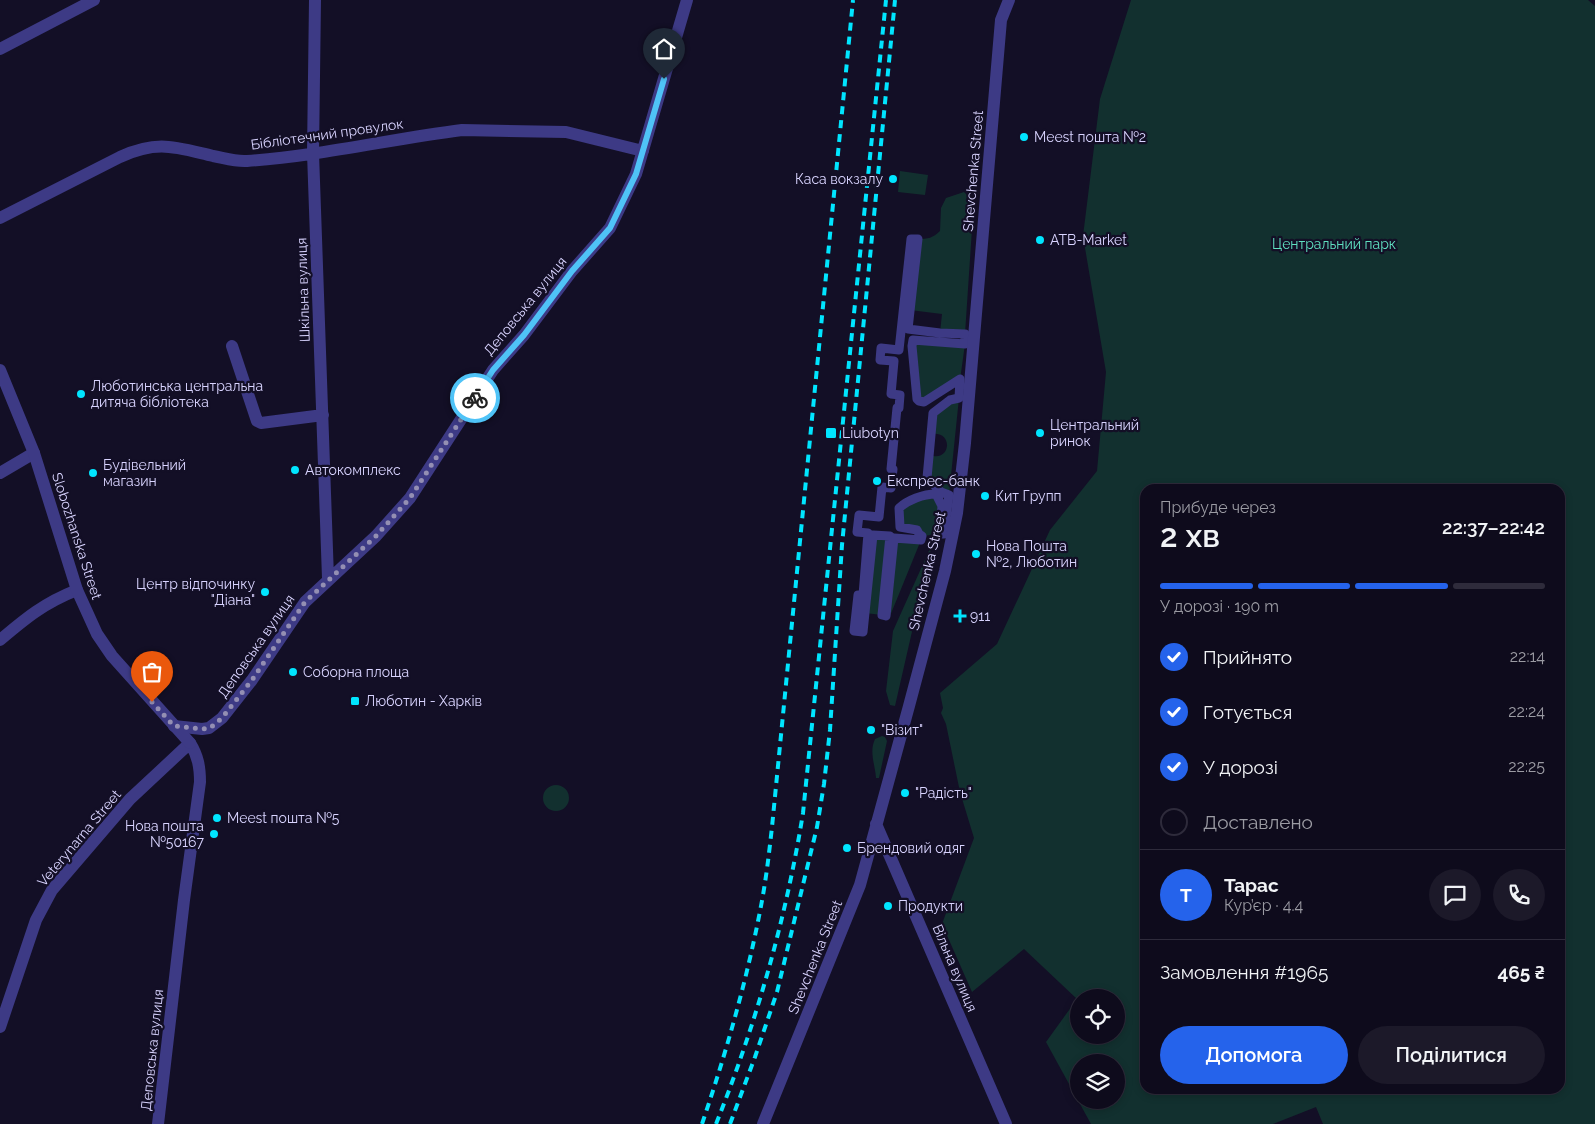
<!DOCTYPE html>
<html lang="uk">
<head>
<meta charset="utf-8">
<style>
  :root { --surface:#0e0b1c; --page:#1c1929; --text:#f1f3f6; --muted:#9b9ba3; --line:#2e2b3b; --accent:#2563eb }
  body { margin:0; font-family:Raleway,sans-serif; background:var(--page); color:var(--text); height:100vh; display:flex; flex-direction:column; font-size:19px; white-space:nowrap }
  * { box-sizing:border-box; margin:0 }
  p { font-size:16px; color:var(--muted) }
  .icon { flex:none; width:28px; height:28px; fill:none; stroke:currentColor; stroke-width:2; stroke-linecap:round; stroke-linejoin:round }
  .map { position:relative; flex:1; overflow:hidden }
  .panel { position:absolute; left:1140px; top:484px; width:425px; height:610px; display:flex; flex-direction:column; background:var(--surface); border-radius:15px; box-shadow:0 2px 8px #0003,0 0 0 1px var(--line) }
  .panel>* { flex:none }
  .tools { position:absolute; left:1070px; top:989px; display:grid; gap:10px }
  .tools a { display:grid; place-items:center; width:55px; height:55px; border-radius:50%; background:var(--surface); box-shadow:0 2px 8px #0003,0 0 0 1px var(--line); font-size:25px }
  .pin { position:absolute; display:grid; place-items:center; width:42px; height:42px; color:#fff; margin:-51px -21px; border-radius:50% 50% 50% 0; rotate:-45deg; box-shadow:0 0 5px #0007 }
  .pin .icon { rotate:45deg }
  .courier { position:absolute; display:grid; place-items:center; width:50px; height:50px; margin:-25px; border:4px solid #4fc3f7; border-radius:50%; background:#fff; color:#222; box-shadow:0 1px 6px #0007 }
  .summary em { font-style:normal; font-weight:600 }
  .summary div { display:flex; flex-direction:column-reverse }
  .summary { display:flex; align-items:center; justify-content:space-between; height:85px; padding:0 20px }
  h1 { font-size:32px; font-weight:600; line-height:38px }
  .bar { display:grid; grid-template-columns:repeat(4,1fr); gap:8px 5px; align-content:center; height:60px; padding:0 20px }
  .bar i { height:6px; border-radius:4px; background:var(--line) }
  .bar .on { background:var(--accent) }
  .bar p { grid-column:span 4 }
  .line { display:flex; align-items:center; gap:12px; padding:0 20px; border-top:1px solid var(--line) }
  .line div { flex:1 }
  .round { display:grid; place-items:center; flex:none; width:52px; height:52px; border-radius:26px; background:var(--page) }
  ol { padding:0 20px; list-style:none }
  li { display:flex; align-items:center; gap:15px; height:55px }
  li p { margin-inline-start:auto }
  li .icon { padding:5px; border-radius:50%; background:var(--accent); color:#fff; stroke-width:4 }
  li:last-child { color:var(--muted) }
  li i { width:28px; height:28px; border:2px solid var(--line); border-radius:50% }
  .primary-button { display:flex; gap:10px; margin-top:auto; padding:10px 20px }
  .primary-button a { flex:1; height:58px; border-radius:30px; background:var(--accent); color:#fff; font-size:20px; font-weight:600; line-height:58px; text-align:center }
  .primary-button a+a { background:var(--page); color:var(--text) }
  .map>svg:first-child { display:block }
  .green { fill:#12302f; fill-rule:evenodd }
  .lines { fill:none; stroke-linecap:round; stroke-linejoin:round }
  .pedestrian { stroke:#3d3a85; stroke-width:9 }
  .minor { stroke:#3d3a85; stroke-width:12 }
  .tertiary { stroke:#3d3a85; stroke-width:12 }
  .rail { stroke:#00e5ff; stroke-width:4; stroke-dasharray:8 6; stroke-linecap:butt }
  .done { stroke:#948fb3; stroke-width:5; stroke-dasharray:0 9 }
  .route { stroke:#4fc3f7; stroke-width:6 }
  .poi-dot { fill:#00e5ff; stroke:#130f26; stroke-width:2 }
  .labels { text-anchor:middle; stroke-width:4.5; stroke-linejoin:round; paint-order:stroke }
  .street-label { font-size:14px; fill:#d9d4ff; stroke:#130f26 }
  .poi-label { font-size:14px; fill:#d9d4ff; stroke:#130f26; text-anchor:start }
  .park-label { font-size:14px; fill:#5fe0c0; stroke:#130f26 }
</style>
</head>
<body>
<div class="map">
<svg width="1595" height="1124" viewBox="0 0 1595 1124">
  <rect width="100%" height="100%" fill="#130f26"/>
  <path class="green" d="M 1131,0 L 1588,0 L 1595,6 L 1595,1124 L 1323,1124 L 1316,1107 L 1273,1124 L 1091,1124 L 1046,1042 L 1077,999 L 1024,949 L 972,992 L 942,924 L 974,838 L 960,792 L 946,724 L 941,713 L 943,708 L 940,693 L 997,644 L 1050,530 L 1097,471 L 1106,372 L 1083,236 L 1100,99 ZM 1145,489 L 1560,489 L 1560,1089 L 1145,1089 ZM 1079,998 L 1116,998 L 1116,1035 L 1079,1035 ZM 1079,1062 L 1116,1062 L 1116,1100 L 1079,1100 Z
    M 900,171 L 928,175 L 925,195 L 898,192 Z
    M 964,192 L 970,198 L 972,229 L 965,334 L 940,333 L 942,314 L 910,310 L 918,239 C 928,239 933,238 940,231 L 941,208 L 946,198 Z
    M 913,340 L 965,344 L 960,380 L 919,401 Z
    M 959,398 L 949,495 L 927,478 L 930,455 C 951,463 954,430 931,434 L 933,413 Z
    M 938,497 L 940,534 L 922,536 L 903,529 L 899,519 L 905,503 Z
    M 873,535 L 890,536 L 882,615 L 865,613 Z
    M 894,538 L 921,540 L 890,616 Z
    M 932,544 L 895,706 L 890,705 L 886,691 L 893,631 Z
    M 882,736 L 885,737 L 887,741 L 879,778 L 876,778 C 875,764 869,752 875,739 Z
    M543 798a13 13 0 1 1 26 0a13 13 0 1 1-26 0Z"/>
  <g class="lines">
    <path class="pedestrian" d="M 911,239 L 918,239 L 908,329 L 940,333 L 965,334 L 965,344 L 913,340 L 912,346 L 917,399 L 919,401 L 924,402 L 960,379 L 959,398 L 950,400 L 933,413 L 927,478 L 941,492 L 949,495 L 944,534 L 940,534 L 942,506 L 936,494 C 923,494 908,500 899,508 L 900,527 L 917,530 L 919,534 L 922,536 L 921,540 L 894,538 L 886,616 L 882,615 L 890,536 L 873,535 L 863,632 L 854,631 L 858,595 L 863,595 L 868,533 L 857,532 L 859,515 L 879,517 L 882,487 L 891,488 L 893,469 L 891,469 L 897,408 L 899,408 L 900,395 L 891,394 L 894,361 L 880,360 L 881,348 L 899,350 Z"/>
    <path class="minor" d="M 315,0 L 313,153 L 328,578
      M 0,49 L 94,0
      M 0,218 L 120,157 C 158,140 174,147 213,156 C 224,158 236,162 247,161 C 319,156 391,139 462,130 L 566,132 L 643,151
      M 232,346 L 257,421 L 261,423 L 323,415
      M 0,473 L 34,453
      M 0,640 C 26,618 44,603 77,590
      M 174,726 L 202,729 L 209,728 L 222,718 L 252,680 L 305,602 L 376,536 L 410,498 L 493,370 L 524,335 L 572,271 L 610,228 L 636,174 L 687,0
      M 876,824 L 1006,1124
      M 0,1027 L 36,920 L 52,890 L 130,799 L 190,743 C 198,756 200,767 200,782 L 184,900 L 158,1124
      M 763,1124 L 860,885 L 909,706 L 945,571 L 957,513 L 965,443 L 1001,20 L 1009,0"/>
    <path class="tertiary" d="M 0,370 L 34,453 L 77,590 L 97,634 L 112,656 L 190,743"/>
    <path class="rail" d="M 702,1124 C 726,1053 747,980 761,906 C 766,880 769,854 772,827 L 853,0
      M 716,1124 C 756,1024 786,919 803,813 L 886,0
      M 730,1124 L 755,1057 L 777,992 L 817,827 L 824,784 L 830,730 L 842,545 L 895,0"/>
  </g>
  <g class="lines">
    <path class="done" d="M 152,702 L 174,726 L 202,729 L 210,728 L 222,718 L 252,680 L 305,602 L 376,536 L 410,498 L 475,398"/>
    <path class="route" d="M 475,398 L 493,370 L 524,335 L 572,271 L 610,228 L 636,174 L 664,79"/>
  </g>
  <g class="poi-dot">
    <circle cx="1024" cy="137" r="5"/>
    <circle cx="893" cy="179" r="5"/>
    <circle cx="1040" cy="240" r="5"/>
    <circle cx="81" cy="394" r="5"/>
    <rect x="825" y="427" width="12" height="12" rx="2.5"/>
    <circle cx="1040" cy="433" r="5"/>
    <circle cx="295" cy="470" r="5"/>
    <circle cx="93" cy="473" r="5"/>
    <circle cx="877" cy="481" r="5"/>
    <circle cx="985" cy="496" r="5"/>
    <circle cx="976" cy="554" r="5"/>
    <circle cx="265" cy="592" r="5"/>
    <path d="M957.5 608.5h5v5h5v5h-5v5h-5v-5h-5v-5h5z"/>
    <circle cx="293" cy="672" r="5"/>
    <rect x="350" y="696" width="10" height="10" rx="2.5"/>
    <circle cx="871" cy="730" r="5"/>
    <circle cx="905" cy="793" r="5"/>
    <circle cx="217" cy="818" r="5"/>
    <circle cx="214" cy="834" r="5"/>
    <circle cx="847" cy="848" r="5"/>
    <circle cx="888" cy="906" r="5"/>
  </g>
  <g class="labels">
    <g class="street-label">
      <text transform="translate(327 134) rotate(-8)" y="5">Бібліотечний провулок</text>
      <text transform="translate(973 171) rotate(-85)" y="5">Shevchenka Street</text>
      <text transform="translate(303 290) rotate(-92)" y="5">Шкільна вулиця</text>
      <text transform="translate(525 306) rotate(-51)" y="5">Деповська вулиця</text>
      <text transform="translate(77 536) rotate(72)" y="5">Slobozhanska Street</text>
      <text transform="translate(927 571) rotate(-77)" y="5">Shevchenka Street</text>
      <text transform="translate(256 646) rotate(-55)" y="5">Деповська вулиця</text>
      <text transform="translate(79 838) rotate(-50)" y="5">Veterynarna Street</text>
      <text transform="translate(815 957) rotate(-68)" y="5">Shevchenka Street</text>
      <text transform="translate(955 968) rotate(67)" y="5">Вільна вулиця</text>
      <text transform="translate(152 1050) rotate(-84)" y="5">Деповська вулиця</text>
    </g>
    <g class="poi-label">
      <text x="1034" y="142">Meest пошта №2</text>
      <text x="883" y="184" text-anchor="end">Каса вокзалу</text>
      <text x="1050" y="245">ATB-Market</text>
      <text x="91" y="391">Люботинська центральна<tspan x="91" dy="16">дитяча бібліотека</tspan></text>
      <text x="1050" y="430">Центральний<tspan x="1050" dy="16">ринок</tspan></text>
      <text x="842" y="438">Liubotyn</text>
      <text x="103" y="470">Будівельний<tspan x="103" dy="16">магазин</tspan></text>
      <text x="305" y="475">Автокомплекс</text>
      <text x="887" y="486">Експрес-банк</text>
      <text x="995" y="501">Кит Групп</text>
      <text x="986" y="551">Нова Пошта<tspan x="986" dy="16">№2, Люботин</tspan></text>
      <text x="255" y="589" text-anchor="end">Центр відпочинку<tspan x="255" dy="16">"Діана"</tspan></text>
      <text x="970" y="621">911</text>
      <text x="303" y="677">Соборна площа</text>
      <text x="365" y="706">Люботин - Харків</text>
      <text x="881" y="735">"Візит"</text>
      <text x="915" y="798">"Радість"</text>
      <text x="227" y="823">Meest пошта №5</text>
      <text x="204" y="831" text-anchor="end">Нова пошта<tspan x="204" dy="16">№50167</tspan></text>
      <text x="857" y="853">Брендовий одяг</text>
      <text x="898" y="911">Продукти</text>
    </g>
    <g class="park-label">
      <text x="1334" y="249">Центральний парк</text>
    </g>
  </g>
</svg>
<div class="tools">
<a><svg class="icon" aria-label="locate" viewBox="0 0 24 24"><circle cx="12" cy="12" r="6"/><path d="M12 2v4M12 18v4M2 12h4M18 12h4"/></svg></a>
<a><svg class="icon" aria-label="layers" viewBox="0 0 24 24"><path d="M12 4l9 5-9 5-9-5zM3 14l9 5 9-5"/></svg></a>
</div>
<div class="pin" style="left:152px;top:702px;background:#ea580c"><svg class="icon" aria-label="bag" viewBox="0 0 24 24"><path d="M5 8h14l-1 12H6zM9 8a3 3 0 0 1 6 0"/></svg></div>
<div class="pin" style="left:664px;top:79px;background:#1f2937"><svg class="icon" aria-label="home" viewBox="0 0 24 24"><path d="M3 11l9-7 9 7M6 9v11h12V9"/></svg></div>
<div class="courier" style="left:475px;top:398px"><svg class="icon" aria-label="bike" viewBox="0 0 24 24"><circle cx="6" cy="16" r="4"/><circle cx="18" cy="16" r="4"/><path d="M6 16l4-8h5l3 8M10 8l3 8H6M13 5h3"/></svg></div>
<section class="panel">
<div class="summary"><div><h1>2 хв</h1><p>Прибуде через</p></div><em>22:37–22:42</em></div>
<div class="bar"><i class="on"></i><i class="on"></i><i class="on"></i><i></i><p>У дорозі · 190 m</p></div>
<ol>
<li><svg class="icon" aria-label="check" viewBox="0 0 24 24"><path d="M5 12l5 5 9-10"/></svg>Прийнято<p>22:14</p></li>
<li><svg class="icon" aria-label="check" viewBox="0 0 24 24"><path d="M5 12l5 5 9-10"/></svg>Готується<p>22:24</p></li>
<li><svg class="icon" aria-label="check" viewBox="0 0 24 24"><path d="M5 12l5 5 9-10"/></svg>У дорозі<p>22:25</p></li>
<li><i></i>Доставлено</li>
</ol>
<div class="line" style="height:90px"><b class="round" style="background:var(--accent);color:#fff">Т</b><div><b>Тарас</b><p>Кур’єр · 4.4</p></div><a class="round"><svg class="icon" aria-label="chat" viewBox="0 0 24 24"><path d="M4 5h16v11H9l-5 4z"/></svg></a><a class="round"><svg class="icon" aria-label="phone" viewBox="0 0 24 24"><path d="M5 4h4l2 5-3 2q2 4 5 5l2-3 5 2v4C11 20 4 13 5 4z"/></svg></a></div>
<div class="line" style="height:65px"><div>Замовлення #1965</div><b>465 ₴</b></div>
<div class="primary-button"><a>Допомога</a><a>Поділитися</a></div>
</section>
</div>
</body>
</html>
